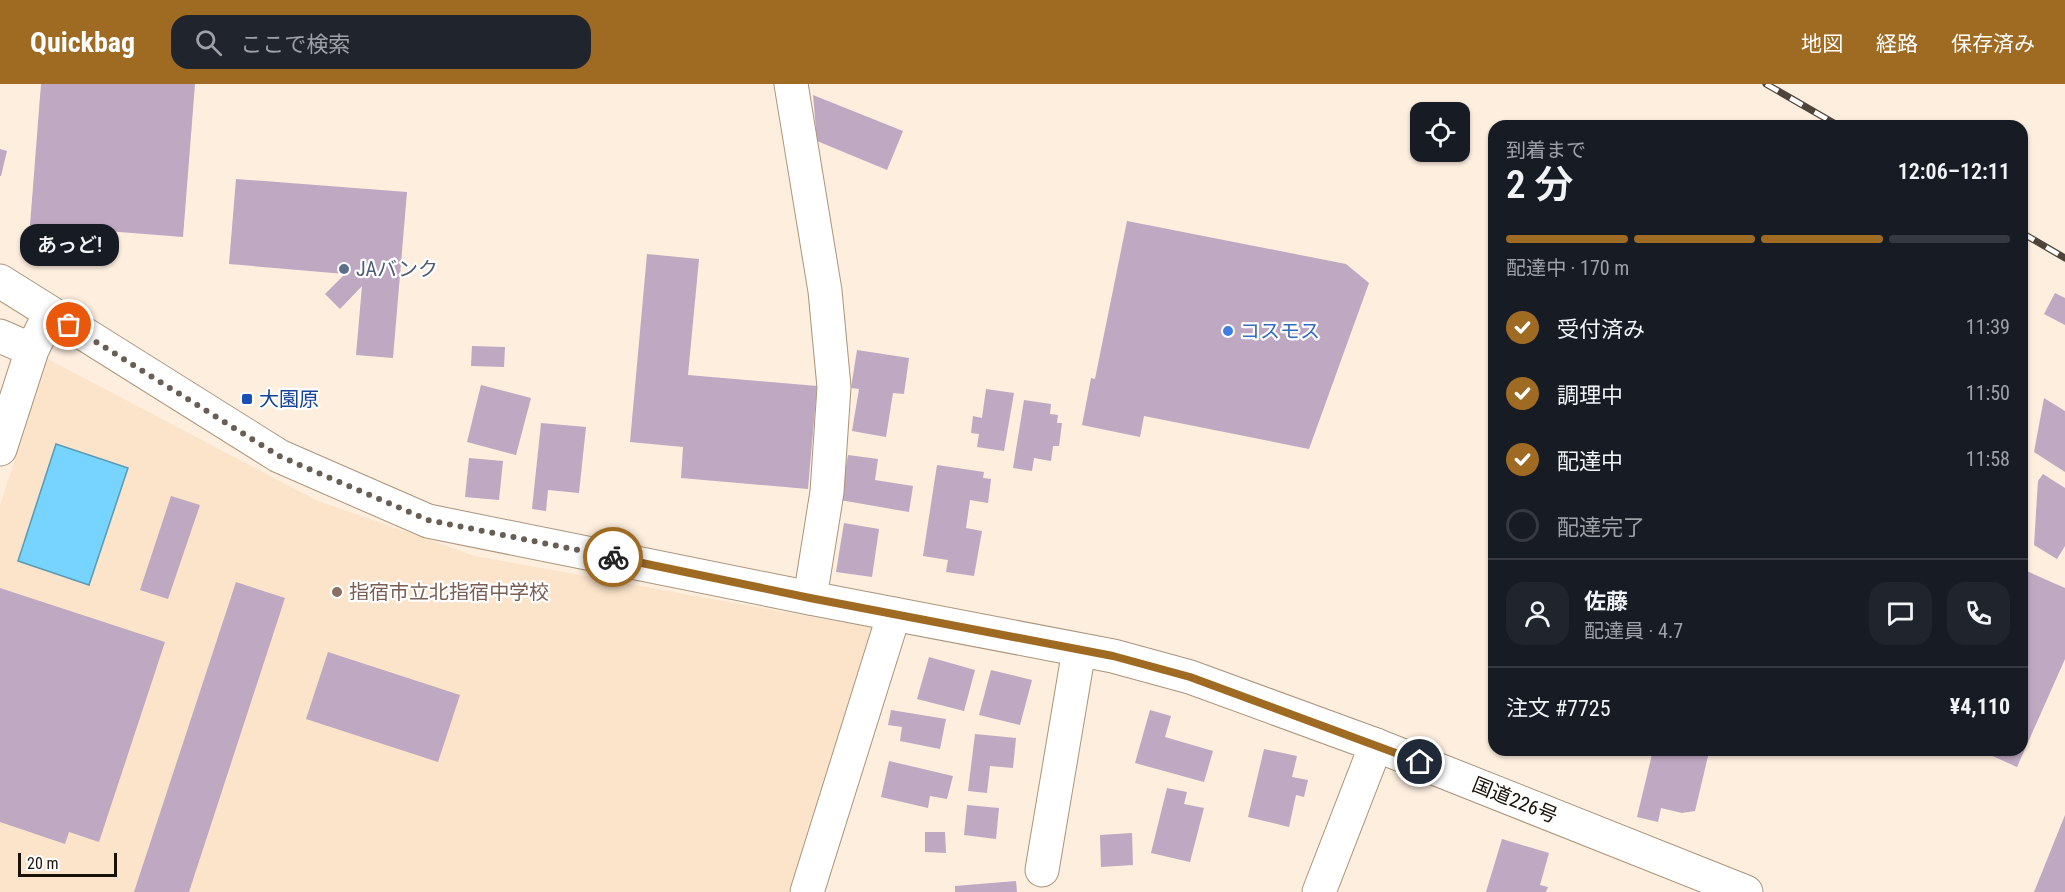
<!DOCTYPE html>
<html lang="ja">
<head>
<meta charset="utf-8">
<style>
  :root { --surface:#171b24; --page:#20242c; --text:#f1f3f6; --muted:#9ea1a6; --line:#363941; --accent:#9f6b23 }
  body { margin:0; font-family:"Roboto Condensed","Noto Sans JP",sans-serif; background:var(--page); color:var(--text); height:100vh; display:flex; flex-direction:column; font-size:22px; white-space:nowrap }
  * { box-sizing:border-box; margin:0 }
  p { font-size:20px; color:var(--muted) }
  .icon { flex:none; width:33px; height:33px; fill:none; stroke:currentColor; stroke-width:2; stroke-linecap:round; stroke-linejoin:round }
  .map { position:relative; flex:1; overflow:hidden }
  .details { position:absolute; left:1488px; top:36px; width:540px; height:636px; display:flex; flex-direction:column; background:var(--surface); border-radius:18px; box-shadow:0 2px 4px #0004 }
  .details>* { flex:none }
  .controls { position:absolute; left:1410px; top:18px; display:grid; gap:12px }
  .controls a { display:grid; place-items:center; width:60px; height:60px; border-radius:12px; background:var(--surface); box-shadow:0 2px 4px #0004; font-size:30px }
  .scale { position:absolute; left:18px; bottom:15px; width:99px; box-sizing:border-box; padding-left:6px; border:3px solid #1a1108; border-top:0; font-size:16px; line-height:21px; white-space:nowrap; color:#1a1108; -webkit-text-stroke:4px #fff; paint-order:stroke }
  .pin { position:absolute; display:grid; place-items:center; width:51px; height:51px; color:#fff; margin:-26px; border:3px solid #fff; border-radius:50%; box-shadow:0 2px 6px #0007 }
  .courier { position:absolute; display:grid; place-items:center; width:60px; height:60px; margin:-30px; border:4px solid #9f6b23; border-radius:50%; background:#fff; color:#222; box-shadow:0 2px 8px #0007 }
  .bubble { position:absolute; height:42px; border-radius:18px; background:var(--surface); box-shadow:0 2px 4px #0004; font-size:20px; font-weight:600; line-height:42px; text-align:center }
  .overview em { font-style:normal; font-weight:600 }
  .overview div { display:flex; flex-direction:column-reverse }
  .overview { display:flex; align-items:center; justify-content:space-between; height:102px; padding:0 18px }
  h1 { font-size:39px; font-weight:600; line-height:45px }
  .bar { display:grid; grid-template-columns:repeat(4,1fr); gap:9px 6px; align-content:center; height:72px; padding:0 18px }
  .bar i { height:8px; border-radius:4px; background:var(--line) }
  .bar .active { background:var(--accent) }
  .bar p { grid-column:span 4 }
  .line { display:flex; align-items:center; gap:15px; padding:0 18px; border-top:2px solid var(--line) }
  .line div { flex:1 }
  .round { display:grid; place-items:center; flex:none; width:63px; height:63px; border-radius:18px; background:var(--page) }
  ol { padding:0 18px; list-style:none }
  li { display:flex; align-items:center; gap:18px; height:66px }
  li p { margin-inline-start:auto }
  li .icon { padding:6px; border-radius:50%; background:var(--accent); color:#fff; stroke-width:4 }
  li:last-child { color:var(--muted) }
  li i { width:33px; height:33px; border:3px solid var(--line); border-radius:50% }
  header { display:flex; align-items:center; gap:36px; box-sizing:border-box; height:84px; padding:0 30px; background:var(--accent); color:#fff }
  header strong { font-size:28px }
  nav { display:flex; gap:33px; margin-inline-start:auto; font-size:21px }
  .search { width:420px; height:54px; background:var(--page); display:flex; align-items:center; gap:15px; box-sizing:border-box; padding:0 21px; border-radius:18px; color:var(--muted); font-size:22px }
  .map>svg:first-child { display:block }
  .built { fill:#fce4cb }
  .water { fill:#76d4fe; stroke:#5a9ab4; stroke-width:1.5 }
  .building { fill:#bea8c2 }
  .lines { fill:none; stroke-linecap:round; stroke-linejoin:round }
  .minor-casing { stroke:#ab947b; stroke-width:35 }
  .trunk-casing { stroke:#ab947b; stroke-width:35 }
  .minor { stroke:#fff; stroke-width:33 }
  .trunk { stroke:#fff; stroke-width:33 }
  .rail-casing { stroke:#4f443a; stroke-width:7 }
  .rail { stroke:#fff; stroke-width:4.5; stroke-dasharray:14; stroke-linecap:butt }
  .done { stroke:#695e53; stroke-width:6; stroke-dasharray:0 10.8 }
  .route { stroke:#9f6b23; stroke-width:8 }
  .service-dot { fill:#5c6f8a; stroke:#fff; stroke-width:2 }
  .shop-dot { fill:#3f7fe0; stroke:#fff; stroke-width:2 }
  .transit-dot { fill:#1a4fb4; stroke:#fff; stroke-width:2 }
  .education-dot { fill:#8d6e63; stroke:#fff; stroke-width:2 }
  .labels { text-anchor:middle; stroke-width:4.5; stroke-linejoin:round; paint-order:stroke }
  .service-label { font-size:20px; fill:#4e5e75; stroke:#fff; text-anchor:start }
  .shop-label { font-size:20px; fill:#366cbe; stroke:#fff; text-anchor:start }
  .transit-label { font-size:20px; fill:#164399; stroke:#fff; text-anchor:start }
  .education-label { font-size:20px; fill:#785e54; stroke:#fff; text-anchor:start }
  .street-label { font-size:20px; fill:#1a1108; stroke:#fff }
</style>
</head>
<body>
<header>
<strong>Quickbag</strong>
<div class="search"><svg class="icon" aria-label="search" viewBox="0 0 24 24"><circle cx="10" cy="10" r="6"/><path d="M15 15l6 6"/></svg>ここで検索</div>
<nav><a>地図</a><a>経路</a><a>保存済み</a></nav>
</header>
<div class="map">
<svg width="2065" height="808" viewBox="0 0 2065 808">
  <rect width="100%" height="100%" fill="#fdeede"/>
  <path class="built" d="M 48,275 L 316,416 L 475,472 L 873,544 L 795,808 L 0,808 L 0,421 Z"/>
  <path class="water" d="M 56,360 L 128,384 L 89,501 L 18,477 Z"/>
  <path class="building" d="M 41,0 L 195,0 L 183,153 L 30,141 Z
    M 813,11 L 903,47 L 887,86 L 817,57 Z
    M 0,65 L 7,67 L 1,92 L 0,92 Z
    M 236,95 L 407,108 L 393,274 L 356,271 L 362,202 L 340,225 L 325,210 L 345,190 L 229,180 Z
    M 1127,137 L 1346,180 L 1369,199 L 1309,365 L 1144,332 L 1140,353 L 1082,341 L 1091,294 L 1095,295 Z
    M 647,170 L 699,175 L 688,291 L 817,302 L 808,405 L 681,394 L 683,363 L 630,358 Z
    M 2055,209 L 2065,214 L 2065,241 L 2044,230 Z
    M 472,262 L 505,263 L 504,283 L 471,282 Z
    M 857,266 L 909,274 L 904,310 L 893,309 L 886,353 L 852,347 L 859,305 L 851,304 Z
    M 481,301 L 531,314 L 516,371 L 467,358 Z
    M 986,305 L 1014,309 L 1004,367 L 977,363 L 979,350 L 971,349 L 973,332 L 982,334 Z
    M 2044,314 L 2065,327 L 2065,388 L 2034,368 Z
    M 1024,316 L 1051,320 L 1050,330 L 1058,331 L 1057,339 L 1062,339 L 1059,362 L 1053,362 L 1051,377 L 1034,374 L 1032,387 L 1013,384 Z
    M 541,339 L 586,343 L 579,409 L 548,406 L 546,427 L 532,425 Z
    M 848,371 L 878,375 L 875,396 L 913,402 L 909,428 L 840,416 Z
    M 469,374 L 503,377 L 499,416 L 465,413 Z
    M 937,381 L 984,388 L 983,394 L 991,395 L 988,419 L 970,416 L 966,444 L 982,447 L 974,492 L 946,488 L 948,476 L 923,472 Z
    M 2043,390 L 2065,404 L 2065,462 L 2057,475 L 2034,461 L 2038,397 Z
    M 171,412 L 200,421 L 168,515 L 140,506 Z
    M 844,439 L 879,445 L 872,493 L 836,488 Z
    M 2022,485 L 2065,504 L 2065,575 L 2017,683 L 1979,666 L 2022,666 Z
    M 236,498 L 285,514 L 189,808 L 134,808 Z
    M 0,504 L 165,558 L 99,758 L 69,748 L 65,760 L 0,738 Z
    M 328,568 L 460,611 L 438,678 L 306,635 Z
    M 929,573 L 975,586 L 964,627 L 917,615 Z
    M 991,586 L 1032,596 L 1020,641 L 979,631 Z
    M 891,626 L 946,635 L 940,665 L 900,657 L 902,643 L 888,641 Z
    M 1150,626 L 1171,632 L 1165,653 L 1213,667 L 1204,698 L 1135,679 Z
    M 975,650 L 1016,654 L 1013,684 L 990,682 L 987,709 L 968,707 Z
    M 1264,665 L 1297,672 L 1292,693 L 1308,696 L 1304,713 L 1296,711 L 1289,743 L 1248,733 Z
    M 1653,666 L 1700,666 L 1709,668 L 1695,727 L 1682,729 L 1661,724 L 1658,738 L 1637,733 Z
    M 889,677 L 953,692 L 947,715 L 930,712 L 928,724 L 881,713 Z
    M 1167,704 L 1187,708 L 1184,720 L 1204,724 L 1190,778 L 1151,769 Z
    M 967,721 L 999,724 L 996,755 L 964,751 Z
    M 2065,731 L 2065,808 L 2034,808 Z
    M 925,748 L 945,748 L 946,769 L 925,768 Z
    M 1132,749 L 1133,781 L 1101,783 L 1100,751 Z
    M 1502,755 L 1549,769 L 1540,801 L 1548,803 L 1546,808 L 1486,808 Z
    M 1016,797 L 1017,808 L 955,808 L 955,802 Z"/>
  <g class="lines">
    <g class="minor-casing">
      <path id="minor" d="M 791,0 L 825,207 L 834,303 L 827,408 L 810,514
        M 0,252 L 32,266
        M 0,365 L 32,266 L 50,229
        M 1042,786 L 1079,566
        M 807,808 L 894,530
        M 1319,808 L 1376,661"/>
    </g>
    <g class="trunk-casing">
      <path id="trunk" d="M 0,197 L 279,372 L 428,437 L 810,514 L 1113,572 L 1190,593 L 1376,661 L 1746,808"/>
    </g>
    <use href="#minor" class="minor"/>
    <use href="#trunk" class="trunk"/>
    <g class="rail-casing">
      <path id="rail" d="M 1766,0 L 1839,42
        M 2022,149 L 2065,174"/>
    </g>
    <use href="#rail" class="rail"/>
  </g>
  <g class="lines">
    <path class="done" d="M 69,241 L 279,372 L 428,436 L 613,473"/>
    <path class="route" d="M 613,473 L 810,514 L 1113,572 L 1190,593 L 1420,678"/>
  </g>
  <circle class="service-dot" cx="344" cy="185" r="6"/>
  <circle class="shop-dot" cx="1228" cy="247" r="6"/>
  <rect class="transit-dot" x="241" y="309" width="12" height="12" rx="3"/>
  <circle class="education-dot" cx="337" cy="508" r="6"/>
  <g class="labels">
    <g class="service-label">
      <text x="356" y="192">JAバンク</text>
    </g>
    <g class="shop-label">
      <text x="1240" y="254">コスモス</text>
    </g>
    <g class="transit-label">
      <text x="259" y="322">大園原</text>
    </g>
    <g class="education-label">
      <text x="349" y="515">指宿市立北指宿中学校</text>
    </g>
    <g class="street-label">
      <text transform="translate(1515 716) rotate(22)" y="7">国道226号</text>
    </g>
  </g>
</svg>
<div class="controls">
<a><svg class="icon" aria-label="locate" viewBox="0 0 24 24"><circle cx="12" cy="12" r="6"/><path d="M12 2v4M12 18v4M2 12h4M18 12h4"/></svg></a>
</div>
<div class="scale">20 m</div>
<div class="pin" style="left:69px;top:241px;background:#ea580c"><svg class="icon" aria-label="bag" viewBox="0 0 24 24"><path d="M5 8h14l-1 12H6zM9 8a3 3 0 0 1 6 0"/></svg></div>
<div class="pin" style="left:1420px;top:678px;background:#1f2937"><svg class="icon" aria-label="home" viewBox="0 0 24 24"><path d="M3 11l9-7 9 7M6 9v11h12V9"/></svg></div>
<div class="courier" style="left:613px;top:473px"><svg class="icon" aria-label="bike" viewBox="0 0 24 24"><circle cx="6" cy="16" r="4"/><circle cx="18" cy="16" r="4"/><path d="M6 16l4-8h5l3 8M10 8l3 8H6M13 5h3"/></svg></div>
<div class="bubble" style="left:20px;top:140px;width:99px">あっど!</div>
<section class="details">
<div class="overview"><div><h1>2 分</h1><p>到着まで</p></div><em>12:06–12:11</em></div>
<div class="bar"><i class="active"></i><i class="active"></i><i class="active"></i><i></i><p>配達中 · 170 m</p></div>
<ol>
<li><svg class="icon" aria-label="check" viewBox="0 0 24 24"><path d="M5 12l5 5 9-10"/></svg>受付済み<p>11:39</p></li>
<li><svg class="icon" aria-label="check" viewBox="0 0 24 24"><path d="M5 12l5 5 9-10"/></svg>調理中<p>11:50</p></li>
<li><svg class="icon" aria-label="check" viewBox="0 0 24 24"><path d="M5 12l5 5 9-10"/></svg>配達中<p>11:58</p></li>
<li><i></i>配達完了</li>
</ol>
<div class="line" style="height:108px"><a class="round"><svg class="icon" aria-label="person" viewBox="0 0 24 24"><circle cx="12" cy="8" r="4"/><path d="M4 21q1-7 8-7t8 7"/></svg></a><div><b>佐藤</b><p>配達員 · 4.7</p></div><a class="round"><svg class="icon" aria-label="chat" viewBox="0 0 24 24"><path d="M4 5h16v11H9l-5 4z"/></svg></a><a class="round"><svg class="icon" aria-label="phone" viewBox="0 0 24 24"><path d="M5 4h4l2 5-3 2q2 4 5 5l2-3 5 2v4C11 20 4 13 5 4z"/></svg></a></div>
<div class="line" style="height:78px"><div>注文 #7725</div><b>¥4,110</b></div>
</section>
</div>
</body>
</html>
